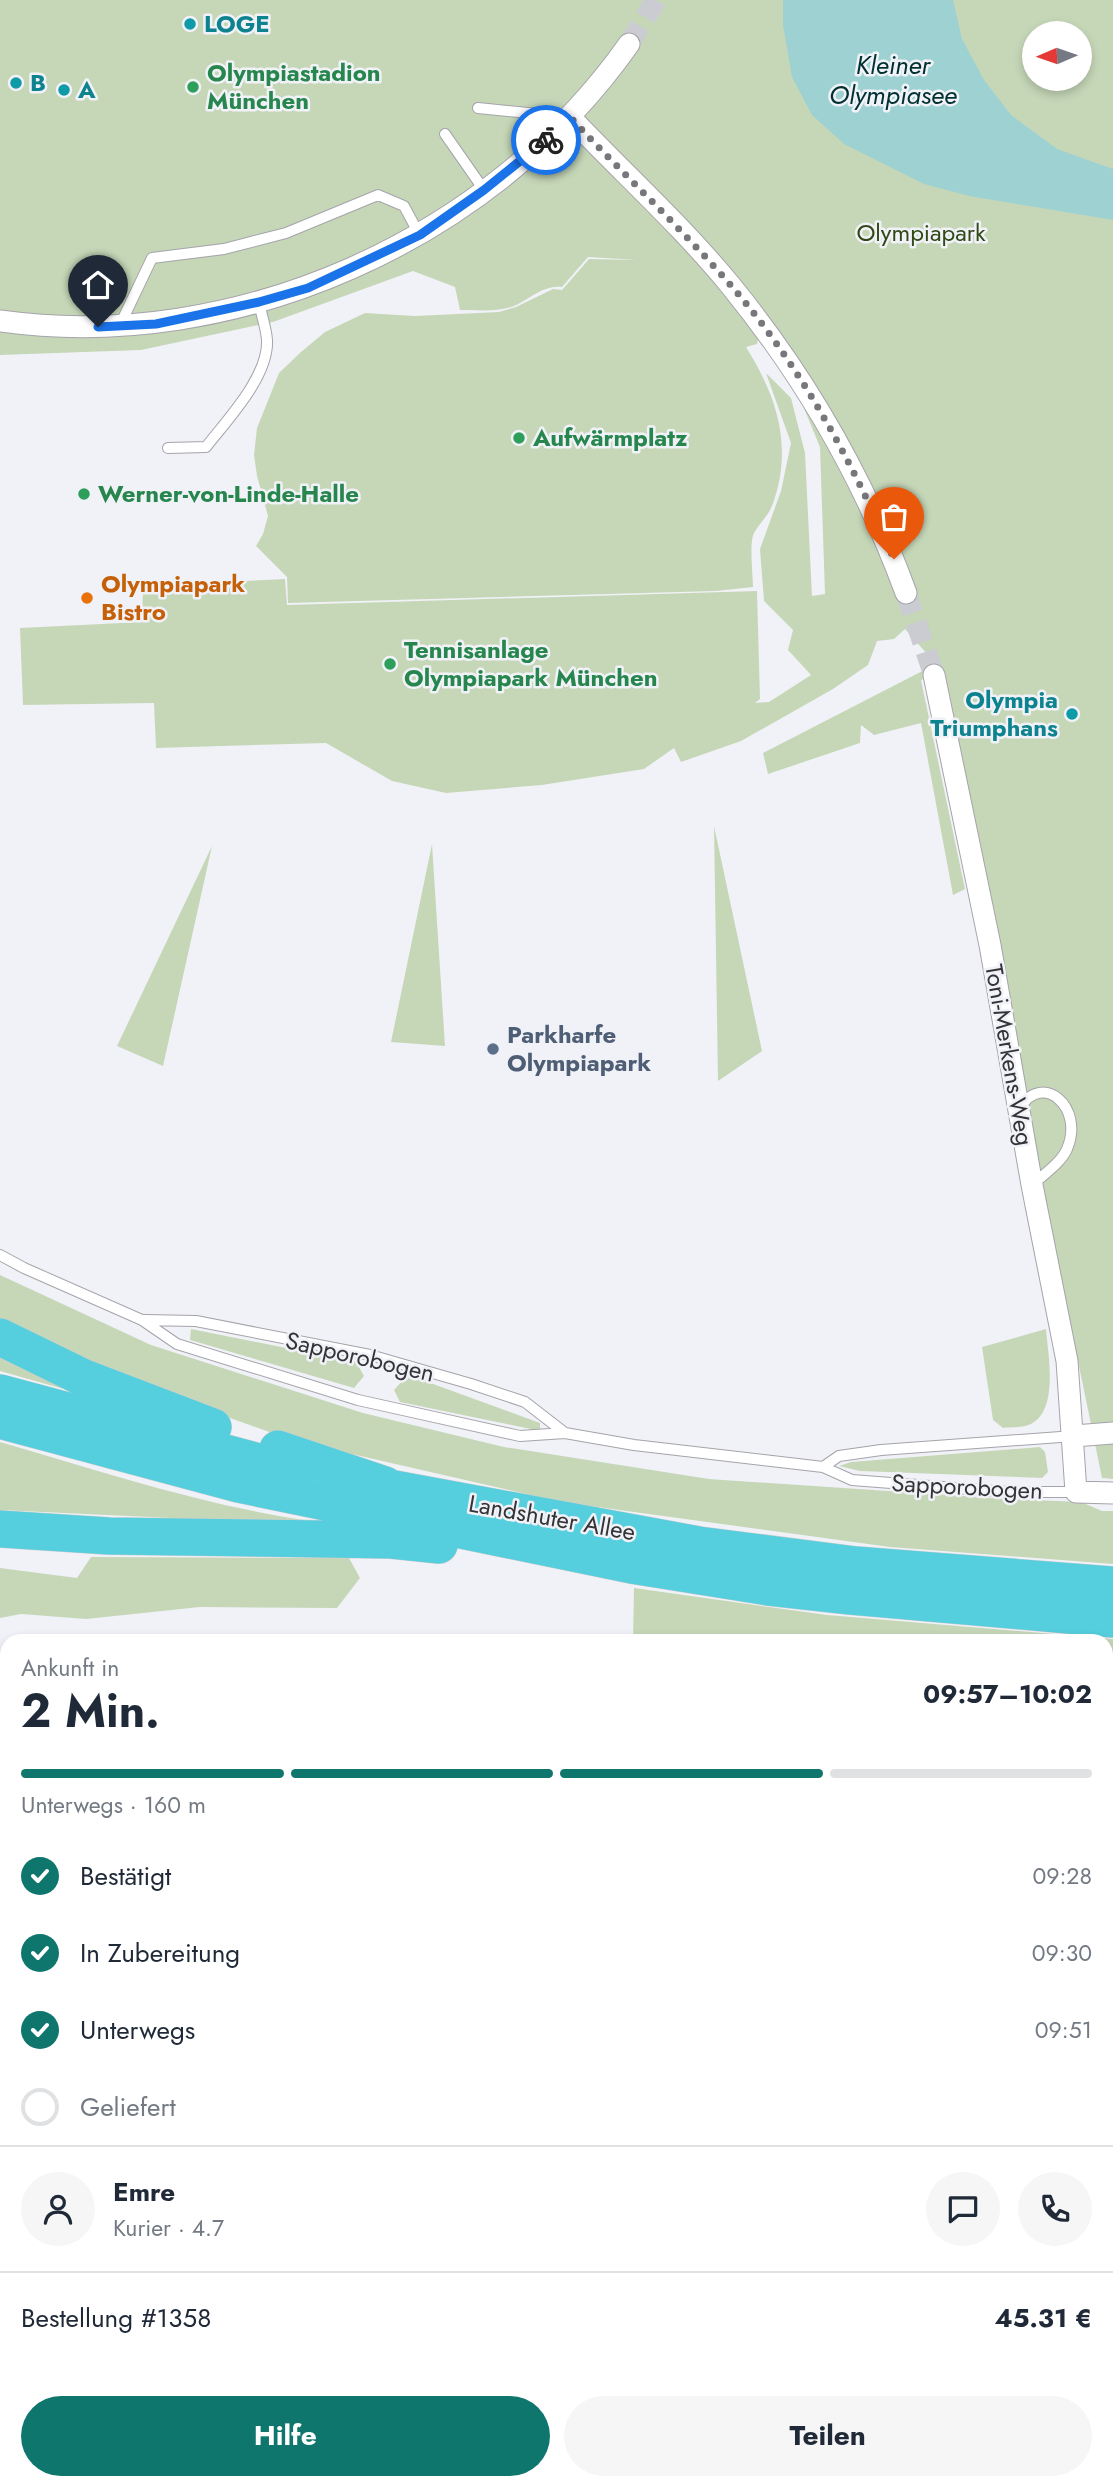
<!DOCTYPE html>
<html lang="de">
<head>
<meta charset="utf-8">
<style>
  :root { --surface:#fff; --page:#f6f6f7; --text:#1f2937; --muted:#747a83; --line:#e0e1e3; --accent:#0f766e }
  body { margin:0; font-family:Jost,sans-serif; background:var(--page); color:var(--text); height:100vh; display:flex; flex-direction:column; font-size:26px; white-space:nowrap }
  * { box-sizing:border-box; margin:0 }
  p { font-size:23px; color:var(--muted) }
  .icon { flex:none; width:38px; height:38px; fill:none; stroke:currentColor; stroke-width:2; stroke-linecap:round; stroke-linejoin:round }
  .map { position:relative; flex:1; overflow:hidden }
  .panel { position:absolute; left:0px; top:1634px; width:1113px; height:856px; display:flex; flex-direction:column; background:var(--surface); border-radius:21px 21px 0 0; box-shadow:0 4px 10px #0003 }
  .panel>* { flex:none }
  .needle { width:46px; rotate:268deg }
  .buttons { position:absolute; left:1022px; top:21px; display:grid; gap:14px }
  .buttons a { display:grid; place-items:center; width:70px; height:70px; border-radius:50%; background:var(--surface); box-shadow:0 4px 10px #0003; font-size:35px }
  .pin { position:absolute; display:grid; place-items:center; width:60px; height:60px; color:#fff; margin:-72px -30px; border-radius:50% 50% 50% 0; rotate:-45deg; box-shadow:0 0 7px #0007 }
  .pin .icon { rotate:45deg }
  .courier { position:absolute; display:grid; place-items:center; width:70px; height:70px; margin:-35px; border:5px solid #1a73e8; border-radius:50%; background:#fff; color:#222; box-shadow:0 2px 9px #0007 }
  .overview em { font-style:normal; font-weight:700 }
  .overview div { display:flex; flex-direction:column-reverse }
  .overview { display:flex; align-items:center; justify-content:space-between; height:119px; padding:0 21px }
  h1 { font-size:46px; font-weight:700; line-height:52px }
  .bar { display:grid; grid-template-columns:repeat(4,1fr); gap:10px 7px; align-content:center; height:84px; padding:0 21px }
  .bar i { height:9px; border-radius:5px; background:var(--line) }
  .bar .on { background:var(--accent) }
  .bar p { grid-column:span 4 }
  .line { display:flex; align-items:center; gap:18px; padding:0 21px; border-top:2px solid var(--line) }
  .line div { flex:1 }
  .round { display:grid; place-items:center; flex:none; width:74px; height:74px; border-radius:37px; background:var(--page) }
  ol { padding:0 21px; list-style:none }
  li { display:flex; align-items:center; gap:21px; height:77px }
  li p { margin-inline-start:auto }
  li .icon { padding:7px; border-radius:50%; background:var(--accent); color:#fff; stroke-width:4 }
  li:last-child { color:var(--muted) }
  li i { width:38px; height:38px; border:4px solid var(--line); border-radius:50% }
  .primary-button { display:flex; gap:14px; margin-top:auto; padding:14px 21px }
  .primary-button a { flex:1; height:80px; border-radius:42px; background:var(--accent); color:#fff; font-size:28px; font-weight:700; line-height:80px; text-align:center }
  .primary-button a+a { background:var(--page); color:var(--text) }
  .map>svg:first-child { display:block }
  .commercial { fill:#eae5fb }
  .green { fill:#c6d7b8; fill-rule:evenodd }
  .water { fill:#9dd1d2 }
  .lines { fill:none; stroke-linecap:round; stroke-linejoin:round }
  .street-tunnel { stroke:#cbccd1; stroke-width:21; stroke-dasharray:21 10; stroke-linecap:butt }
  .lane-casing { stroke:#a4a4aa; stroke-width:12 }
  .street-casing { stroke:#a4a4aa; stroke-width:23 }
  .highway-casing { stroke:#cececf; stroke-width:38 }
  .lane { stroke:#fff; stroke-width:10 }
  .street { stroke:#fff; stroke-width:21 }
  .highway { stroke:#55cedd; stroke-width:37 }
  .done { stroke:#76767b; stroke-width:7; stroke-dasharray:0 12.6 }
  .route { stroke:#1a73e8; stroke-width:9 }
  .culture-dot { fill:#0f9aa8; stroke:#f1f2f8; stroke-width:2.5 }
  .leisure-dot { fill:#2e9e5b; stroke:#f1f2f8; stroke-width:2.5 }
  .food-dot { fill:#e8710a; stroke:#f1f2f8; stroke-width:2.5 }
  .service-dot { fill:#5c6f8a; stroke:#f1f2f8; stroke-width:2.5 }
  .labels { text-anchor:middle; stroke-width:5; stroke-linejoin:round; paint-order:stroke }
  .culture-label { font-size:24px; font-weight:bold; fill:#0d838f; stroke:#f1f2f8; text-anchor:start }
  .leisure-label { font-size:24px; font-weight:bold; fill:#27864d; stroke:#f1f2f8; text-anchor:start }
  .park-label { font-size:24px; fill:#304915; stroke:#f1f2f8 }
  .food-label { font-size:24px; font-weight:bold; fill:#c56008; stroke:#f1f2f8; text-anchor:start }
  .service-label { font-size:24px; font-weight:bold; fill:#4e5e75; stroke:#f1f2f8; text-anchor:start }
  .street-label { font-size:24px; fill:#343437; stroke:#f1f2f8 }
  .water-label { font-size:26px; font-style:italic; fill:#003132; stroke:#f1f2f8 }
</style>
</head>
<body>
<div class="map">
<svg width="1113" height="2490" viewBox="0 0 1113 2490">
  <rect width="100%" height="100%" fill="#f1f2f8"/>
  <path class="commercial" d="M 0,2022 L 7,2022 L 7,2483 L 781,2483 L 782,2490 L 0,2490 Z"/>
  <path class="green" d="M 0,0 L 1113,0 L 1113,1479 L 1102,1478 L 1048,1215 L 944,671 L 921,680 L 965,889 L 953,895 L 921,723 L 874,735 L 861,725 L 860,743 L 768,774 L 763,753 L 936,664 L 905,629 L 894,639 L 877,641 L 868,665 L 833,689 L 741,741 L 681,762 L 674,748 L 644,769 L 542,785 L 446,793 L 392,781 L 326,743 L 156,748 L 154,703 L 23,705 L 20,628 L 142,622 L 143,586 L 285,579 L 287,605 L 757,591 L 760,699 L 755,703 L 769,702 L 811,675 L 788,650 L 793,630 L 764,601 L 760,549 L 781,491 L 791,443 L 766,373 L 791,398 L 805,453 L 812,596 L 825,594 L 820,447 L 801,401 L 759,335 L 757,344 L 746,347 C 777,397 794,447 772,506 C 768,516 759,524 754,533 C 749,543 753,574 753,587 L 716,591 L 288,603 L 287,577 L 256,546 L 263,534 L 268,516 L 257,476 L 254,455 L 257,428 L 279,373 L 301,352 L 325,332 L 365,313 L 415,316 L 499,312 L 516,307 L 553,289 L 562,290 L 589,259 L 637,260 L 588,257 L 562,287 C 543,284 528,301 511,307 C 497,312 476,310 460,310 L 455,287 L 413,271 L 273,322 L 141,350 L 0,355 ZM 1034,33 L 1080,33 L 1080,79 L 1034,79 Z
    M 714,826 L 762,1051 L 718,1081 Z
    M 432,844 L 445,1046 L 391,1042 Z
    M 212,846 L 163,1066 L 117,1046 Z
    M 0,1275 L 151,1345 L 363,1413 L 504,1447 L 709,1479 L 1007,1499 L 1081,1502 L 1102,1511 L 1113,1511 L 1113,1564 L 890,1547 L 561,1502 L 295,1441 L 131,1383 L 0,1320 Z
    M 191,1329 L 356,1362 L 364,1376 L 354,1388 L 190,1340 Z
    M 1046,1329 C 1048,1354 1059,1410 1031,1424 C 1024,1428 1011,1427 1003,1428 L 993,1420 L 982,1347 Z
    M 0,1349 L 92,1397 L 0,1371 Z
    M 414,1377 L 540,1423 L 540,1431 L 400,1402 L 394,1390 L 404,1379 Z
    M 0,1442 C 120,1477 241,1518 366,1527 L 0,1510 Z
    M 1040,1447 L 1045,1452 L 1048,1472 L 1042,1478 L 860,1471 L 839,1466 L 851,1462 Z
    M 91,1557 L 349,1558 L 360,1578 L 337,1608 L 200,1607 L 86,1619 L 21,1614 L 0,1618 L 0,1568 L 77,1578 Z
    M 634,1588 L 827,1615 L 1113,1639 L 1113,1678 L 1106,1678 L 1106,1642 L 633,1641 Z
    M 0,1680 L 7,1680 L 7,2022 L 0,2022 Z
    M 1106,1888 L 1113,1888 L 1113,2125 L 1106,2126 Z
    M 1106,2298 L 1113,2298 L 1113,2415 L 1106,2371 Z
    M 36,2483 L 96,2483 L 96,2490 L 36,2490 Z
    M 781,2483 L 991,2483 L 924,2490 L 782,2490 Z"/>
  <path class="water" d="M 783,0 L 953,0 L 962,39 L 984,80 L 1011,115 L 1057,149 L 1113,169 L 1113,220 L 969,196 L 924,184 L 844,144 L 812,115 L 792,77 L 783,25 Z"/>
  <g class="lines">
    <path class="street-tunnel" d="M 629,44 L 656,0
      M 906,593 L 934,675"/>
    <g class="lane-casing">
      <path id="lane" d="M 478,108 L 569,117
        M 445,134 L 484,190
        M 120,325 L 152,258 L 224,249 L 286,233 L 378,195 L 404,206 L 419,234
        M 168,448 L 206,447 C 227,420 269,376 267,340 C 266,327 261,314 259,302
        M 1020,1108 C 1042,1071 1085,1107 1067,1149 C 1061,1163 1043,1175 1032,1185
        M 0,1255 L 24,1268 L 142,1320 L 177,1344 L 358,1400 L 520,1436 L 565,1433 L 634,1445 L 823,1467 L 852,1480 L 1008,1492 L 1076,1492
        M 144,1320 L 196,1321 L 370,1355 L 471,1384 L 525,1402 L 565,1433
        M 823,1467 L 839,1456 L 881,1450 L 1074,1436
        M 1106,1712 L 1113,1712
        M 1106,1873 L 1113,1873
        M 1106,2140 L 1113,2140
        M 1106,2298 L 1113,2297
        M 1106,2371 L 1111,2415 L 1113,2415
        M 0,2462 L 7,2462
        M 616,2490 L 616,2483"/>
    </g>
    <g class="street-casing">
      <path id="street" d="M 570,117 C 623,173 682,226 731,286 C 806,378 865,481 906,593
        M 0,321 C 237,354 492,239 629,44
        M 934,675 L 990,945 L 1032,1185 L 1067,1361 L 1076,1492 L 1113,1493
        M 1074,1436 L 1113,1433
        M 1106,1794 L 1113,1794
        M 0,2140 L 7,2140
        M 1106,2225 L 1113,2224
        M 1015,2483 L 1015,2490
        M 227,2490 L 227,2483
        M 1099,2490 L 1113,2489"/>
    </g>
    <g class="highway-casing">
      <path id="highway" d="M 0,1337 L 82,1377 L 213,1427
        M 0,1393 L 255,1461 L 298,1470
        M 0,1420 L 238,1484 L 631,1565 L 768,1587 L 850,1596 L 1113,1619
        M 278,1449 L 385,1485
        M 362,1483 L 699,1545 L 856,1565 L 1113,1585
        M 0,1529 L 109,1536 L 391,1540 L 439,1545"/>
    </g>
    <use href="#lane" class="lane"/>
    <use href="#street" class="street"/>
    <use href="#highway" class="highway"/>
  </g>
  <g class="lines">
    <path class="done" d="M 546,140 L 570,117 C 622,173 678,225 728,282 C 799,363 852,461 894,559"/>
    <path class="route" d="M 98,327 L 156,324 L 259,302 L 308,288 L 420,235 L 484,190 L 546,140"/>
  </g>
  <g class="culture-dot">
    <circle cx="190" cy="24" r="7"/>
    <circle cx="16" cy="83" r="7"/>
    <circle cx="64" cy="90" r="7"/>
    <circle cx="1072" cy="714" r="7"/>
  </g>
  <g class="leisure-dot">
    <circle cx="193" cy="87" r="7"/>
    <circle cx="519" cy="438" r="7"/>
    <circle cx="84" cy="494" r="7"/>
    <circle cx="390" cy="664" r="7"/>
  </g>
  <circle class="food-dot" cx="87" cy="598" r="7"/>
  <circle class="service-dot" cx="493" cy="1049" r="7"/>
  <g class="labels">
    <g class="culture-label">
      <text x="204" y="32">LOGE</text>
      <text x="30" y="91">B</text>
      <text x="78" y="98">A</text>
      <text x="1058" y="708" text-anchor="end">Olympia<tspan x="1058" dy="28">Triumphans</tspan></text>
    </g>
    <g class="leisure-label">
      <text x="207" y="81">Olympiastadion<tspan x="207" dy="28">München</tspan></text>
      <text x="533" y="446">Aufwärmplatz</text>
      <text x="98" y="502">Werner-von-Linde-Halle</text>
      <text x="404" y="658">Tennisanlage<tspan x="404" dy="28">Olympiapark München</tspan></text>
    </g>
    <g class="park-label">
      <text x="921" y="241">Olympiapark</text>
    </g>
    <g class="food-label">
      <text x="101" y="592">Olympiapark<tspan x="101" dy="28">Bistro</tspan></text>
    </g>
    <g class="service-label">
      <text x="507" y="1043">Parkharfe<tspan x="507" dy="28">Olympiapark</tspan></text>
    </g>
    <g class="street-label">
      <text transform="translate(1009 1055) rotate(80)" y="8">Toni-Merkens-Weg</text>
      <text transform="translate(360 1357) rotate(13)" y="8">Sapporobogen</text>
      <text transform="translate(967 1487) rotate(3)" y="8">Sapporobogen</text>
      <text transform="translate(552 1518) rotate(10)" y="8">Landshuter Allee</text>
    </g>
    <g class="water-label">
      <text x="893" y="74">Kleiner<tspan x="893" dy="30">Olympiasee</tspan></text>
    </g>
  </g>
</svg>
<div class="buttons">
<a><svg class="needle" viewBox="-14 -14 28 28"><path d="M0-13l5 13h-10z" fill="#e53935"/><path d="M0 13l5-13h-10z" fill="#747a83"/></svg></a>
</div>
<div class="pin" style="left:894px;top:559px;background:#ea580c"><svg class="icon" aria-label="bag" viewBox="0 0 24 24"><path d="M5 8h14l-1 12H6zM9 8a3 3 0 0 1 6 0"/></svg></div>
<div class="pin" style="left:98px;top:327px;background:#1f2937"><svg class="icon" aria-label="home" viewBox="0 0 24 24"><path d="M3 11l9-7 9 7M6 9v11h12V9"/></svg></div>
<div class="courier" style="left:546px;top:140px"><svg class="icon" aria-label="bike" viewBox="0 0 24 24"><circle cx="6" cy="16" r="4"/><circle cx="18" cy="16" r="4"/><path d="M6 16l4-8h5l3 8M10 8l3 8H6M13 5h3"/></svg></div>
<section class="panel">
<div class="overview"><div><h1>2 Min.</h1><p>Ankunft in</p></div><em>09:57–10:02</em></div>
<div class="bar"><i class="on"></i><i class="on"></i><i class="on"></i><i></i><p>Unterwegs · 160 m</p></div>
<ol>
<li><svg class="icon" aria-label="check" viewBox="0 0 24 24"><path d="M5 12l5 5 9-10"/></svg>Bestätigt<p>09:28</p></li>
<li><svg class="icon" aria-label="check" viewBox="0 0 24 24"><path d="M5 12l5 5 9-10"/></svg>In Zubereitung<p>09:30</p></li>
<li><svg class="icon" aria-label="check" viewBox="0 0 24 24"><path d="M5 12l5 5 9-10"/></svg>Unterwegs<p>09:51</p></li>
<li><i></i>Geliefert</li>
</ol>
<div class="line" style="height:126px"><a class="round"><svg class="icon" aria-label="person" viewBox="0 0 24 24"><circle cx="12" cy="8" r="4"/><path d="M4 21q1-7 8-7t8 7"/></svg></a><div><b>Emre</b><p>Kurier · 4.7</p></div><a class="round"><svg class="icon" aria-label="chat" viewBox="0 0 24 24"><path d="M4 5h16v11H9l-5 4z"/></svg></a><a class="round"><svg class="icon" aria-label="phone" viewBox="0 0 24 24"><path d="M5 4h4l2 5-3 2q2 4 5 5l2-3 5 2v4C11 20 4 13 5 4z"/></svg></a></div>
<div class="line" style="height:91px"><div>Bestellung #1358</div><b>45.31 €</b></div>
<div class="primary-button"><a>Hilfe</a><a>Teilen</a></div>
</section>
</div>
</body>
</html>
